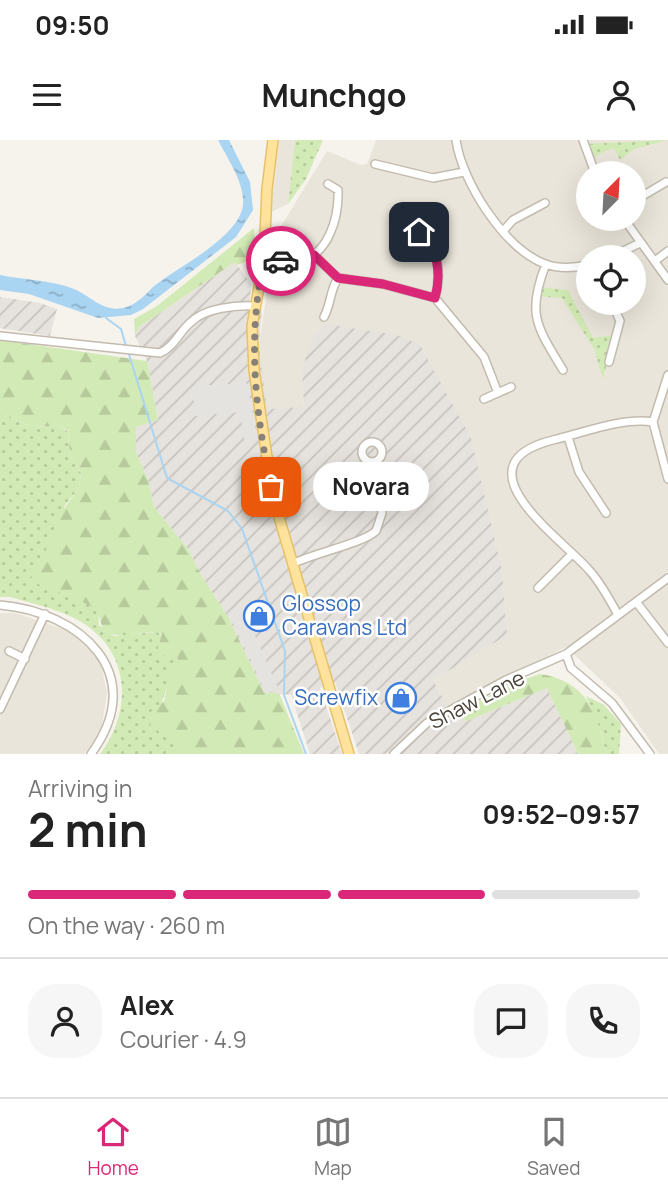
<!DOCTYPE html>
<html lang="en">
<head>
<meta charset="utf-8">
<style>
  :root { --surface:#fff; --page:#f6f6f6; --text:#222; --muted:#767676; --line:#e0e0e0; --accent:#db2777 }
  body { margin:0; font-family:Manrope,sans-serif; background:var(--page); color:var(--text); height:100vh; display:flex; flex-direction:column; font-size:26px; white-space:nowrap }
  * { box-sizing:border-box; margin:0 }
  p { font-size:23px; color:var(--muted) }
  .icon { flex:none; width:38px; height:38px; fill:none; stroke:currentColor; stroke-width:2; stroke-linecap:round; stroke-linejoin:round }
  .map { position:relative; height:614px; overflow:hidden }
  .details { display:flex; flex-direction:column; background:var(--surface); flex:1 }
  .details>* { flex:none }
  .needle { width:46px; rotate:24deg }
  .tools { position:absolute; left:576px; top:21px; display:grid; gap:14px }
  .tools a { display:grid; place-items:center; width:70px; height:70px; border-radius:50%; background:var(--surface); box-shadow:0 7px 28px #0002; font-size:35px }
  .pin { position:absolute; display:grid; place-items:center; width:60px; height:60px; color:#fff; margin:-30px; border-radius:14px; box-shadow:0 4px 10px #0006 }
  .courier { position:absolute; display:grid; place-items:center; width:70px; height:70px; margin:-35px; border:5px solid #db2777; border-radius:50%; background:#fff; color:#222; box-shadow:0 2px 9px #0007 }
  .bubble { position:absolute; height:49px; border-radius:24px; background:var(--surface); box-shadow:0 7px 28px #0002; font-size:23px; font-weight:700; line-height:49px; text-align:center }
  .head em { font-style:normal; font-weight:700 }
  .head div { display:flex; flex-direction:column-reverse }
  .head { display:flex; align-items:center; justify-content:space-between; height:119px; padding:0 28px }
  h1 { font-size:46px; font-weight:700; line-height:52px }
  .bar { display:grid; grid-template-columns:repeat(4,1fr); gap:10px 7px; align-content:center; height:84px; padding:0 28px }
  .bar i { height:9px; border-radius:5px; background:var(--line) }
  .bar .current { background:var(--accent) }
  .bar p { grid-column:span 4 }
  .line { display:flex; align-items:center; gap:18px; padding:0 28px; border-top:2px solid var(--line) }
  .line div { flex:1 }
  .round { display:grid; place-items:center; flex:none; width:74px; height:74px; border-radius:28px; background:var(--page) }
  .status { display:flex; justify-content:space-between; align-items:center; height:49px; padding:0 35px; background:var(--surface); direction:ltr }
  .status svg { height:19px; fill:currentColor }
  header { display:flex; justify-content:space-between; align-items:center; height:91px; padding:0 28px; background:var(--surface); font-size:32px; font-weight:700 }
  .menu { display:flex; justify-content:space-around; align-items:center; height:98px; border-top:2px solid var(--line); background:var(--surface); font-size:19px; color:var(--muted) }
  .menu a { display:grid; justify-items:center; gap:4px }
  .menu .current { color:var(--accent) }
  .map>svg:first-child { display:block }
  .residential { fill:#eae5da; fill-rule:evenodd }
  .industrial { fill:url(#industrial-furrows) }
  .grass { fill:url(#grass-dots) }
  .forest { fill:url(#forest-firs) }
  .parking { fill:#e5e3e0 }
  .water { fill:url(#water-ripples) }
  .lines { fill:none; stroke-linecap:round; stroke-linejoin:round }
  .stream { stroke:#a9d4f2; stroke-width:2 }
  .minor-casing { stroke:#c2bbae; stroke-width:10 }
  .major-casing { stroke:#e6c16a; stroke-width:12 }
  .minor { stroke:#fff; stroke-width:7 }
  .major { stroke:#ffe39c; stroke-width:9 }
  .done { stroke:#878178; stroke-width:7; stroke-dasharray:0 12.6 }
  .route { stroke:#db2777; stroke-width:9 }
  .labels { text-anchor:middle; stroke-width:5; stroke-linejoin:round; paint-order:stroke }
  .shop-label { font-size:21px; fill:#366cbe; stroke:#fff; text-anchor:start }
  .street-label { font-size:21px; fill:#4b4439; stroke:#fff }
</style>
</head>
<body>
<div class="status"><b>09:50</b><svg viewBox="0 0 49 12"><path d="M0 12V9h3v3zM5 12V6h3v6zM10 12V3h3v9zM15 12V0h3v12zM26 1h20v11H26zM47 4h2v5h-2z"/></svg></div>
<header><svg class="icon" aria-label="menu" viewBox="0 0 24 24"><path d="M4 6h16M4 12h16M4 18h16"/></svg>Munchgo<svg class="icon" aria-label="person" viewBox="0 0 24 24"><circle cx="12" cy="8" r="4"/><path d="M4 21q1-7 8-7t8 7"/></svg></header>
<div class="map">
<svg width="668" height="614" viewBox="0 0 668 614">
  <defs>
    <pattern id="industrial-furrows" width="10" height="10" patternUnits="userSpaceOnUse" patternTransform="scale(1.75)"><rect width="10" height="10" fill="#e6e2dd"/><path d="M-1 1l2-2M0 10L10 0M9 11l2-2" fill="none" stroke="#c7c3be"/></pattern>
    <pattern id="grass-dots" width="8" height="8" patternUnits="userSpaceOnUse" patternTransform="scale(1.75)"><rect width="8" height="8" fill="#d2eab5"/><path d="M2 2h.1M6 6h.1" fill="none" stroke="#b6ca9c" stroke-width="1.8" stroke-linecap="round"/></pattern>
    <pattern id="forest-firs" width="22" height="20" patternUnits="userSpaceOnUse" patternTransform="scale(1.75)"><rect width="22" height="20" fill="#d2eab5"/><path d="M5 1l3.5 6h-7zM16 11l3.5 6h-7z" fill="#b6ca9c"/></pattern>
    <pattern id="water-ripples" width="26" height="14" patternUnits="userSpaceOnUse" patternTransform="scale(1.75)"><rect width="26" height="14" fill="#a9d4f2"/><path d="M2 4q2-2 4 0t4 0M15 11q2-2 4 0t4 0" fill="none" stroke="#8caec5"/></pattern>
  </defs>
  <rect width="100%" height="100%" fill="#f6f3ec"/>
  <path class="residential" d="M 279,0 L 295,0 L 288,64 L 271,72 Z
    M 376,0 L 668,0 L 668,614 L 659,614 L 620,558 L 566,507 L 448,568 L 433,540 L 507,494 L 502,431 L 302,233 L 304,268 L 266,269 L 259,206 L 275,96 L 327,11 L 361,25 L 367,24 ZM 588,33 L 634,33 L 634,79 L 588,79 ZM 588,117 L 634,117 L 634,163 L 588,163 Z
    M 0,473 L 15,473 L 67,490 L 99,514 L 107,553 L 101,592 L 84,614 L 0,614 Z"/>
  <path class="industrial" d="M 235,122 L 251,144 L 250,161 L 262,170 L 259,206 L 267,269 L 304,267 L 302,233 L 309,204 L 325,184 L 397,195 L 420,205 L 471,298 L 502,431 L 507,495 L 433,540 L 448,568 L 467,581 L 547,548 L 578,614 L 359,614 L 335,542 L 320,548 L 342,614 L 310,614 L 291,555 L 264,552 L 228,477 L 201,435 L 188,409 L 154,367 L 148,340 L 136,312 L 136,287 L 158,280 L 147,221 L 135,196 L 139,187 Z
    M 0,157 L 40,163 L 57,169 L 50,196 L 0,188 Z"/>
  <path class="grass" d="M 295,0 L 323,0 L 306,39 L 288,64 Z
    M 668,0 L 634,9 L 620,20 L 614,8 L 599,14 L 591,23 L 585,4 Z
    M 538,147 L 568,150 L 593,198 L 614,195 L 603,239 L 594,209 L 562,158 L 535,156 Z
    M 0,268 C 17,286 36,289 59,285 L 68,292 L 70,317 L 81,333 L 79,348 L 65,365 L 54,399 L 31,440 C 53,452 77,456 98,470 L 99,485 L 114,496 L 157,492 L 162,495 L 179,519 C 167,541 163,564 152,586 L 176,603 L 176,614 L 100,614 C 135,567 130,505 72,477 C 53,468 31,463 10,457 L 0,457 Z
    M 586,556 L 604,565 L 621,584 L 619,614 L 606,614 L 601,592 Z"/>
  <path class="forest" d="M 254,88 C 255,107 256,119 237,125 L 235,122 L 139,187 L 135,196 L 134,179 L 157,166 Z
    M 0,200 L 147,221 L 158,280 L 136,287 L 136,312 L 148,340 L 154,367 L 188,409 L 201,435 L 228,477 L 264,552 L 279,553 L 304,614 L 176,614 L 176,603 L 151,586 L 148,574 L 164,561 L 169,537 L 178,519 L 173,511 L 165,516 L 157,512 L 162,494 C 147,488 126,501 104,492 L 97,470 C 76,456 53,452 30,440 L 57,389 L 54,382 L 79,348 L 81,333 L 70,317 L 68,291 L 59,285 C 36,289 17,286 0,268 Z
    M 540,534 C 586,541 597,571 606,614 L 578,614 L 547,548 L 467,581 L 456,574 L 513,543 Z"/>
  <path class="parking" d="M 247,243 L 257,296 L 245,305 L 240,272 L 195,276 L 193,246 Z
    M 238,466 L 244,471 L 278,548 L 267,554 L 228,473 Z"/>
  <path class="water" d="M 218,0 L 229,0 L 250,42 L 253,70 L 236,97 L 143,169 L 131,175 L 98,178 L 29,154 L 0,150 L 0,135 C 24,140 52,140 74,149 C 91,156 102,172 123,168 C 135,166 145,155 153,147 C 177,127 239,98 243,65 C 245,43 227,18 218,0 Z"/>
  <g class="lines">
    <path class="stream" d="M 106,178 L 121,189 L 126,206
      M 128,211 L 167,338 L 228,371 L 242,389 L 285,511 L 284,555 L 306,614"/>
    <g class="minor-casing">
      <path id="minor" d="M 456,0 C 462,42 504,108 545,124 C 559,129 574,128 588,125
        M 583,0 L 595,33
        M 375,24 L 433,38 L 464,32
        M 634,61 L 666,42
        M 624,79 L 668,140
        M 504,90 L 513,80 L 545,63
        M 419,92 C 440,106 441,136 435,158
        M 314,115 L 338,138 L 383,144 L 435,158 L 484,217 L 498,253
        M 611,117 L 640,103
        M 264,119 C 274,120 287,124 297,122 C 329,116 339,77 338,50 L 328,44
        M 655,121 L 668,111
        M 546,124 C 526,174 537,187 563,230
        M 324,177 C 331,164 330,150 338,138
        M 0,196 L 160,213 C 175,206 179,192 191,182 C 205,168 236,165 255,166
        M 609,222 L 620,181 L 612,163
        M 668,235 L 653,282 L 668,339
        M 484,259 L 511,247
        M 568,297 L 579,332 L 606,373
        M362 312a10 10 0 1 1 20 0a10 10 0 1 1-20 0Z
        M 292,424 C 314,413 361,404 376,391 L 382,373 L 373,322
        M 538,448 L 572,414
        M 637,463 L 668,503
        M 0,465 C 81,472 150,534 91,614
        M 618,475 C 610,460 601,443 589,430 C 561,398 454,325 553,300 C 583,293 622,277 653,282
        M 9,511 L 25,519
        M 566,514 L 571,528 L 612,563 L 650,614
        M 0,569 L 45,474
        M 394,614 L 427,583 L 506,540 L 566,514 L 668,438"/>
    </g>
    <g class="major-casing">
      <path id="major" d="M 273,0 L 267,49 L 264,119 L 252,186 L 254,230 L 273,357 L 349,614"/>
    </g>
    <use href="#minor" class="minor"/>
    <use href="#major" class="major"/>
  </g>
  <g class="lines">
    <path class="done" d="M 271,347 C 255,269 247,198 264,119 L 281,121"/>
    <path class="route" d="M 281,121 L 294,123 L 314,115 L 338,138 L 383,144 L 435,158 C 441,136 439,107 419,92"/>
  </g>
  <defs>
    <g id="shop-ring" transform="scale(1.575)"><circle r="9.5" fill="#fff" stroke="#3f7fe0" stroke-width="1.5"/><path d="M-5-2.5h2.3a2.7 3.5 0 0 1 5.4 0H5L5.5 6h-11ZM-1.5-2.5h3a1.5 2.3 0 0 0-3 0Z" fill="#3f7fe0"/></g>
  </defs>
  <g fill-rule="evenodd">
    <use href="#shop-ring" x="259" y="476"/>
    <use href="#shop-ring" x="401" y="558"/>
  </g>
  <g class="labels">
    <g class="shop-label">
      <text x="282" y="471">Glossop<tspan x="282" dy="24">Caravans Ltd</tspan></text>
      <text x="378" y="565" text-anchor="end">Screwfix</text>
    </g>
    <g class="street-label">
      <text transform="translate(477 560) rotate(-27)" y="7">Shaw Lane</text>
    </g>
  </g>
</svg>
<div class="tools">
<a><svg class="needle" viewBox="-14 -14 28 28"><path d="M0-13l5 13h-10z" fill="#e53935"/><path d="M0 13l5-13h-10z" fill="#767676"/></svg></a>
<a><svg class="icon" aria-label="locate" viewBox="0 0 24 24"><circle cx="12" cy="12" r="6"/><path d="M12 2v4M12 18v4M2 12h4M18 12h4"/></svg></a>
</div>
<div class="pin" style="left:271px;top:347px;background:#ea580c"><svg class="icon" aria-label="bag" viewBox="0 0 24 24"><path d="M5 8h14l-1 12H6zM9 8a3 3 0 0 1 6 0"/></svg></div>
<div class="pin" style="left:419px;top:92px;background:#1f2937"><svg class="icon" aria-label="home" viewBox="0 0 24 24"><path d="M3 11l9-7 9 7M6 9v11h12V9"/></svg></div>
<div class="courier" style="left:281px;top:121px"><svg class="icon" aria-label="car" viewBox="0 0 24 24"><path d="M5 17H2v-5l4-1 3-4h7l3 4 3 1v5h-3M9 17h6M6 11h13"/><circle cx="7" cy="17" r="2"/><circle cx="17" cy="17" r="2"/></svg></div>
<div class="bubble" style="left:313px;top:322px;width:116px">Novara</div>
</div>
<section class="details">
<div class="head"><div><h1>2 min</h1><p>Arriving in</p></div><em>09:52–09:57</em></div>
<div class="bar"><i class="current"></i><i class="current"></i><i class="current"></i><i></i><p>On the way · 260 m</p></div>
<div class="line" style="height:126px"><a class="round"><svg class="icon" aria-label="person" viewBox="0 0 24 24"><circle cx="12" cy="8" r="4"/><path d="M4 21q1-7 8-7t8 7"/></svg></a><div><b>Alex</b><p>Courier · 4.9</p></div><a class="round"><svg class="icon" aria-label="chat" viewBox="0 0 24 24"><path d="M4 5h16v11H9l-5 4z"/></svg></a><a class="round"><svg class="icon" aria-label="phone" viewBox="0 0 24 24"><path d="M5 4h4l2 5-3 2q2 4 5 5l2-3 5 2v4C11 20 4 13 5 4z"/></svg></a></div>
</section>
<nav class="menu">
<a class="current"><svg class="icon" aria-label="home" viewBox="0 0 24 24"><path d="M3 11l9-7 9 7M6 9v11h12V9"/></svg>Home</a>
<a><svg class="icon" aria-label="map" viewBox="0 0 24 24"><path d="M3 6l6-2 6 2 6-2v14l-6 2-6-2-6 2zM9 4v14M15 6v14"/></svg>Map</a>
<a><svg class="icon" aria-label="saved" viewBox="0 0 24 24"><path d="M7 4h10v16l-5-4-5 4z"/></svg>Saved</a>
</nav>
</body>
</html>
